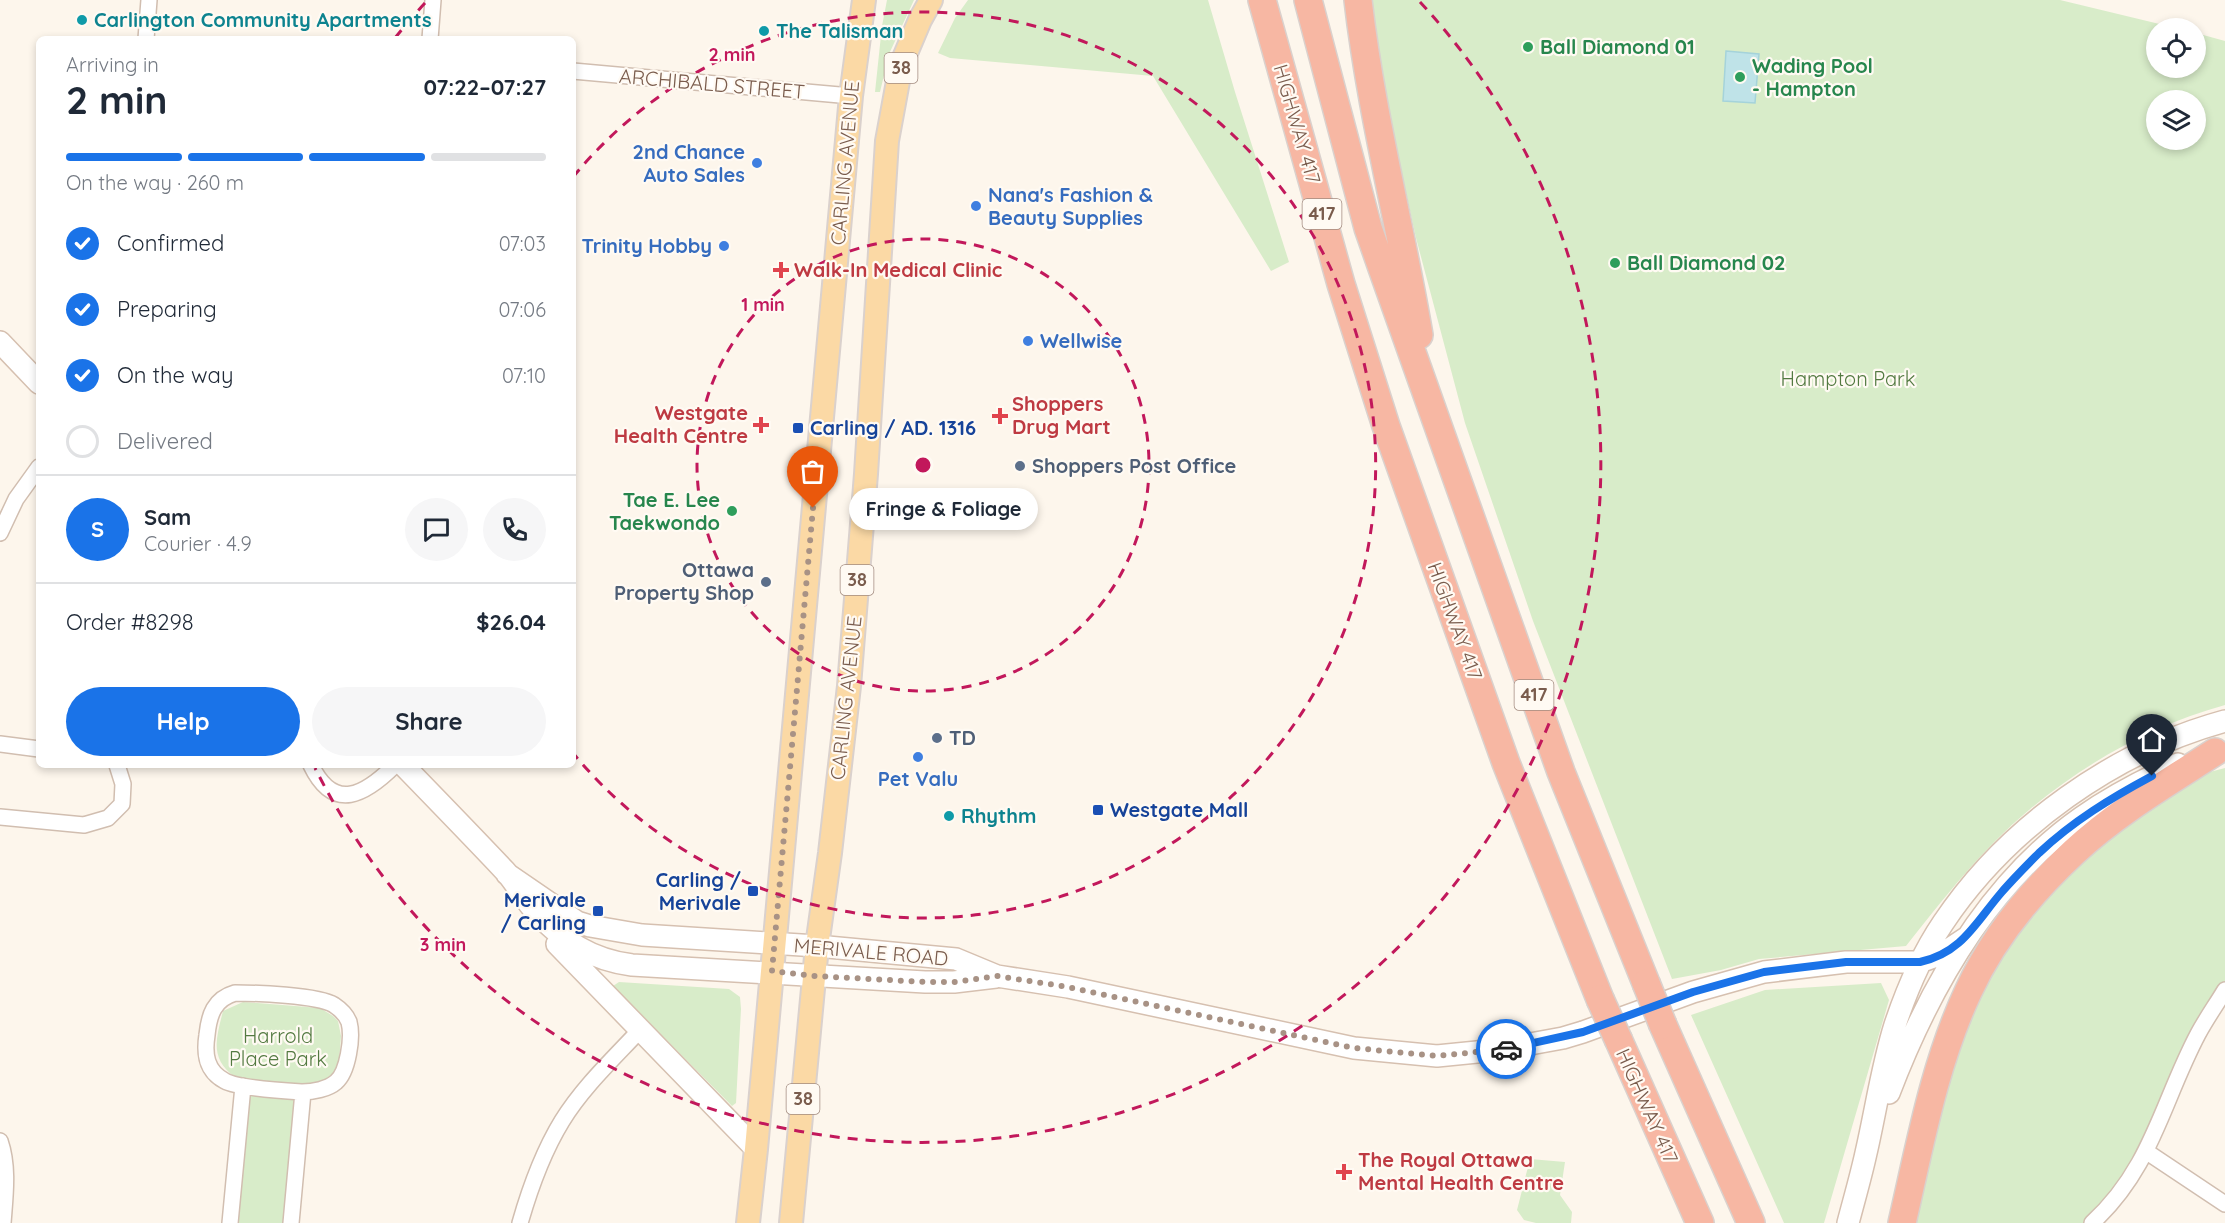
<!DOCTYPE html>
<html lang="en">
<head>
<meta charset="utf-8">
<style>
  :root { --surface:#fff; --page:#f6f6f7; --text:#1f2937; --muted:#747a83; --line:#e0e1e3; --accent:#1a73e8 }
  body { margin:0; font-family:Quicksand,sans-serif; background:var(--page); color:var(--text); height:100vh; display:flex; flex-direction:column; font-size:22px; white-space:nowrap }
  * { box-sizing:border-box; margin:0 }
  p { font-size:20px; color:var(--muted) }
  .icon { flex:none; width:33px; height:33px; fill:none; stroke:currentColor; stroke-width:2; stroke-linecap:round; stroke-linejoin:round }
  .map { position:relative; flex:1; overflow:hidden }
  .sheet { position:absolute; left:36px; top:36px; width:540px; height:732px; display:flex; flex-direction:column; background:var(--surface); border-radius:9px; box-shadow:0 3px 9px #0003 }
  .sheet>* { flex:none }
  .fabs { position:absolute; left:2146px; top:18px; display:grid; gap:12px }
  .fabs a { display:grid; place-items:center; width:60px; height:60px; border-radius:50%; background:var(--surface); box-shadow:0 3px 9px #0003; font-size:30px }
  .pin { position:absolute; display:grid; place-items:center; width:51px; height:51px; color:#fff; margin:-62px -26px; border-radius:50% 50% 50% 0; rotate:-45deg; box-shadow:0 0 6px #0007 }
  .pin .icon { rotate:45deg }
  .courier { position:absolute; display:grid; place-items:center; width:60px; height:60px; margin:-30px; border:4px solid #1a73e8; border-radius:50%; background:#fff; color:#222; box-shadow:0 2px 8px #0007 }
  .bubble { position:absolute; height:42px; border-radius:21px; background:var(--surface); box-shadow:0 3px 9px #0003; font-size:20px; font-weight:700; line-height:42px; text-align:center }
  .summary em { font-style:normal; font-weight:700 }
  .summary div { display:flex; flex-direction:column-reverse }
  .summary { display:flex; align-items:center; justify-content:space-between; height:102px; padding:0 30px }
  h1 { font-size:39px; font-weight:700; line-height:45px }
  .bar { display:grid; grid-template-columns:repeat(4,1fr); gap:9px 6px; align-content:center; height:72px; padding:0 30px }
  .bar i { height:8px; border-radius:4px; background:var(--line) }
  .bar .active { background:var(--accent) }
  .bar p { grid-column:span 4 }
  .line { display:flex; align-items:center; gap:15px; padding:0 30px; border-top:2px solid var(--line) }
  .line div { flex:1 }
  .round { display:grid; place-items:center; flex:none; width:63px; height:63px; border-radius:32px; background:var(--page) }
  ol { padding:0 30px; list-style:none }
  li { display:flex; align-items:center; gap:18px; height:66px }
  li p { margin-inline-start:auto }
  li .icon { padding:6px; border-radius:50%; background:var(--accent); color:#fff; stroke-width:4 }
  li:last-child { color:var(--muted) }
  li i { width:33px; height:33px; border:3px solid var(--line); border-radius:50% }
  .cta { display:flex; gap:12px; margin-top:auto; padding:12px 30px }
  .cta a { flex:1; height:69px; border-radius:36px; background:var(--accent); color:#fff; font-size:24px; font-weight:700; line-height:69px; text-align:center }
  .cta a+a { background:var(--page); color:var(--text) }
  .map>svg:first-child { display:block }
  .green { fill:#d8ecc9; fill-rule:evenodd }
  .water { fill:#bfe3e8; stroke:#a5d3da; stroke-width:1.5 }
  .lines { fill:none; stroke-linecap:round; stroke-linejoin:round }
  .minor-casing { stroke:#d1beb0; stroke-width:18 }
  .secondary-casing { stroke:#d6c0b0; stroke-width:24 }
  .primary-casing { stroke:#dad1cd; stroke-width:26 }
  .motorway-casing { stroke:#dad1cd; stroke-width:30 }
  .minor { stroke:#fff; stroke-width:15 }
  .secondary { stroke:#fff; stroke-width:21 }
  .primary { stroke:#fbd9a5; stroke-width:22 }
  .motorway { stroke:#f7b7a3; stroke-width:27 }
  .motorway-bridge-casing { stroke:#dad1cd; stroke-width:30; stroke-linecap:butt }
  .motorway-bridge { stroke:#f7b7a3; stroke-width:27 }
  .done { stroke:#a89285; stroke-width:6; stroke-dasharray:0 10.8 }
  .route { stroke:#1a73e8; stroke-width:8 }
  .ring { fill:none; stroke:#c2185b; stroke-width:3; stroke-dasharray:10 8 }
  .culture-dot { fill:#0f9aa8; stroke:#fffaf3; stroke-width:2 }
  .leisure-dot { fill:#2e9e5b; stroke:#fffaf3; stroke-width:2 }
  .shop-dot { fill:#3f7fe0; stroke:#fffaf3; stroke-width:2 }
  .health-dot { fill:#e0444e; stroke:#fffaf3; stroke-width:2 }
  .transit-dot { fill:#1a4fb4; stroke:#fffaf3; stroke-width:2 }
  .service-dot { fill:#5c6f8a; stroke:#fffaf3; stroke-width:2 }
  .labels { text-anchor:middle; stroke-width:4.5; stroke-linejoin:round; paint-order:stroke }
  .shield { fill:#fffaf3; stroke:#a28b7f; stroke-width:1.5 }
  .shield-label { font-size:18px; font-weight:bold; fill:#7a5c4d }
  .culture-label { font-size:20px; font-weight:bold; fill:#0d838f; stroke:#fffaf3; text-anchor:start }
  .leisure-label { font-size:20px; font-weight:bold; fill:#27864d; stroke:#fffaf3; text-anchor:start }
  .street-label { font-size:20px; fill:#7a5c4d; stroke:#fffaf3 }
  .shop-label { font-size:20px; font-weight:bold; fill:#366cbe; stroke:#fffaf3; text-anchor:end }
  .health-label { font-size:20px; font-weight:bold; fill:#be3a42; stroke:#fffaf3; text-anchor:start }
  .park-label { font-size:20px; fill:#537a41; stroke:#fffaf3 }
  .transit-label { font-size:20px; font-weight:bold; fill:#164399; stroke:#fffaf3; text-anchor:start }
  .service-label { font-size:20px; font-weight:bold; fill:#4e5e75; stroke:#fffaf3; text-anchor:start }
  .centre { fill:#c2185b; stroke:#fffaf3; stroke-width:3 }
  .ring-label { font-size:18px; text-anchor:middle; font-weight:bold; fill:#c2185b; stroke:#fffaf3; stroke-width:4.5; stroke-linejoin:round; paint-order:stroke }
</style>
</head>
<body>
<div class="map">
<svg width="2225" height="1223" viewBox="0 0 2225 1223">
  <rect width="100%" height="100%" fill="#fdf6ec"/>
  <path class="green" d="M 887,0 L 914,0 L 889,54 L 880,92 L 875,92 L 882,26 Z
    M 968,0 L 1208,0 L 1235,92 L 1289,262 L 1271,271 L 1153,76 L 950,58 L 938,53 L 955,18 Z
    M 1371,0 L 2060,0 L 2176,28 L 2157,28 L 2157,68 L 2196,68 L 2196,33 L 2225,41 L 2225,705 C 2153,725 2086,762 2029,810 C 1982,849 1944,898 1906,946 L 1759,959 L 1721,970 L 1672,979 L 1533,621 L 1465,423 L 1416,238 L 1387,106 ZM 2157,100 L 2196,100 L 2196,140 L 2157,140 Z
    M 2225,768 L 2225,1003 L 2202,1041 L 2151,1158 L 2126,1198 L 2103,1223 L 1912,1223 L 1953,1047 L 2014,930 L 2102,839 L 2206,773 Z
    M 619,982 L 729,989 L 740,997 L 741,1009 L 736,1103 L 732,1106 L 613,986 Z
    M 1881,983 L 1889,1000 L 1824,1223 L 1784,1223 L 1691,1015 L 1765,990 Z
    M 243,1002 L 320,1008 L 333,1016 L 338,1021 L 341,1036 L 339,1063 L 335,1071 L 324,1081 L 300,1086 L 287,1223 L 237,1223 L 236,1078 C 209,1059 216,1039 223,1011 Z
    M 1530,1159 L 1565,1162 L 1560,1195 L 1572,1212 L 1571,1223 L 1536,1223 L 1524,1220 L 1517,1210 Z"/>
  <path class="water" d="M 1726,51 L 1759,54 L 1755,103 L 1723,101 Z"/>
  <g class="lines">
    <g class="minor-casing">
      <path id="minor" d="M 146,39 L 149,0
        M 430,39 L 433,0
        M 573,71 L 851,96
        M 0,533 L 16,499 L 39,467
        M 0,744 L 39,749
        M 311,765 C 334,813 365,795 395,765
        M 0,817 L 84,825 L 108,818 L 122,804 L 123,784 L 117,765
        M 235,993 C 255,993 318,995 334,1005 C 340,1009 346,1014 349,1022 C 353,1037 348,1072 336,1082 C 328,1089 313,1092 302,1092 C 286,1091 237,1088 225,1081 C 206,1071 204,1054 207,1035 C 209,1015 214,999 235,993 Z
        M 0,1141 C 9,1167 5,1196 3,1223
        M 2147,1152 L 2225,1204
        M 230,1223 L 243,1086
        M 291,1223 L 303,1092
        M 520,1223 C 530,1188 543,1152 562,1121 C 583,1087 613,1059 640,1030
        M 2092,1223 C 2152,1168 2162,1102 2198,1034 C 2206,1019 2216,1005 2225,990"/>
    </g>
    <g class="secondary-casing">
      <path id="secondary" d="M 0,342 L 39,383
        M 403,765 C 437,800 471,835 505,871 C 516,883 524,899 535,911 C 562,941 592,960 632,965 L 925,982 L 954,982 L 996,977
        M 507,874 L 577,922 L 590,926 L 642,935 L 817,946 L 956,959 L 997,976 L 1068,987 L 1354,1048 L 1437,1056 L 1497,1050 L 1563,1038 L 1583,1032 L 1693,992 L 1764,972 L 1846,962 L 1920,962 L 1942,954 L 1966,938
        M 557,944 L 756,1149
        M 1889,1093 C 1929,988 1988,883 2082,817 C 2112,796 2145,779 2178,764
        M 1848,1223 C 1854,1200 1861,1176 1866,1153 C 1876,1110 1882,1066 1895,1025 C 1907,989 1922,954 1943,923 C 2007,827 2115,751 2225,721"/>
    </g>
    <g class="primary-casing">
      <path id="primary" d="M 748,1223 L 756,1149 L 851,96 L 864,0
        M 791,1223 L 817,946 L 830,853 L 849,686 L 866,474 L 887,141 L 901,65 L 920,20 L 931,0"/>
    </g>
    <g class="motorway-casing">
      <path id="motorway" d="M 1262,0 L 1341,284 L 1386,426 L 1506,763 L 1600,999
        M 1308,0 L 1368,228 L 1382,268 L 1561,772 L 1646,983
        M 1358,0 C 1371,113 1400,223 1419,335
        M 1663,1025 L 1751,1223
        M 1619,1041 L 1700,1223
        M 1902,1223 C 1920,1145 1934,1065 1968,992 C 1992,939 2032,891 2074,852 C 2116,813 2167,783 2215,752"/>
    </g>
    <use href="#minor" class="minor"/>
    <use href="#secondary" class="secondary"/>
    <use href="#primary" class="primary"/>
    <use href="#motorway" class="motorway"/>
    <g class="motorway-bridge-casing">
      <path id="motorway-bridge" d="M 1646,983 L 1663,1025
        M 1600,999 L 1619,1041"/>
    </g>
    <use href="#motorway-bridge" class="motorway-bridge"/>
  </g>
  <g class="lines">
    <path class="done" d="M 813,508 L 772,971 L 814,976 L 925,982 L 954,982 L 997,976 L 1068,987 L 1354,1048 L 1437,1056 L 1506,1049"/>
    <path class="route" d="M 1506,1049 L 1583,1032 L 1693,992 L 1764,972 L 1846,962 L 1920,962 C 1962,953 1976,922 2001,893 C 2013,879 2026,866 2039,853 C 2073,821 2111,798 2152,776"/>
  </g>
  <g class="ring">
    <circle cx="923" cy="465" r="226"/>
    <path d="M573 177A453 453 0 1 1 573 753"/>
    <path d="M395 38A679 679 0 0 1 426 2M1420 2A679 679 0 1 1 315 768"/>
  </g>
  <g class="culture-dot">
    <circle cx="82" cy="20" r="6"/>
    <circle cx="764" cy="31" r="6"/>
    <circle cx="949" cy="816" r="6"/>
  </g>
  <g class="leisure-dot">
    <circle cx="1528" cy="47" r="6"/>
    <circle cx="1740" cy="77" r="6"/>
    <circle cx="1615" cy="263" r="6"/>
    <circle cx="732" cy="511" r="6"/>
  </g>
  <g class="shop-dot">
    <circle cx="757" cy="163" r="6"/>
    <circle cx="976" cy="206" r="6"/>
    <circle cx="724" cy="246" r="6"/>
    <circle cx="1028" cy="341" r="6"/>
    <circle cx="918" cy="757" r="6"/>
  </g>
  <g class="health-dot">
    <path d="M778 261h6v6h6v6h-6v6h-6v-6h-6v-6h6z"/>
    <path d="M997 407h6v6h6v6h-6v6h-6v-6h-6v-6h6z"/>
    <path d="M758 416h6v6h6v6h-6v6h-6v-6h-6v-6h6z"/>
    <path d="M1341 1163h6v6h6v6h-6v6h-6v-6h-6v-6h6z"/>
  </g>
  <g class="transit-dot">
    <rect x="792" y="422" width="12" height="12" rx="3"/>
    <rect x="1092" y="804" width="12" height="12" rx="3"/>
    <rect x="747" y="885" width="12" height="12" rx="3"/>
    <rect x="592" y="905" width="12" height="12" rx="3"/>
  </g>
  <g class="service-dot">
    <circle cx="1020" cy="466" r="6"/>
    <circle cx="766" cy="582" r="6"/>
    <circle cx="937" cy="738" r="6"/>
  </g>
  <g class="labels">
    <g class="shield">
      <rect x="884.5" y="53" width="33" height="30" rx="4.5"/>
      <rect x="1302.5" y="199" width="39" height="30" rx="4.5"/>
      <rect x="840.5" y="565" width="33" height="30" rx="4.5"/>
      <rect x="1514.5" y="680" width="39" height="30" rx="4.5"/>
      <rect x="786.5" y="1084" width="33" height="30" rx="4.5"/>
    </g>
    <g class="shield-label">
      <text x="901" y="74">38</text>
      <text x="1322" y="220">417</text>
      <text x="857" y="586">38</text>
      <text x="1534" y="701">417</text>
      <text x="803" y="1105">38</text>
    </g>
    <g class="culture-label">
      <text x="94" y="27">Carlington Community Apartments</text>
      <text x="776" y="38">The Talisman</text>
      <text x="961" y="823">Rhythm</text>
    </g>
    <g class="leisure-label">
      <text x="1540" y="54">Ball Diamond 01</text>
      <text x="1752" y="73">Wading Pool<tspan x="1752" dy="23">- Hampton</tspan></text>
      <text x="1627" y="270">Ball Diamond 02</text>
      <text x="720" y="507" text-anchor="end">Tae E. Lee<tspan x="720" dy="23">Taekwondo</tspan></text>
    </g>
    <g class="street-label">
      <text transform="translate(712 84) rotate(5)" y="7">ARCHIBALD STREET</text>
      <text transform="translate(1297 124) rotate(74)" y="7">HIGHWAY 417</text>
      <text transform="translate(845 163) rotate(-85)" y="7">CARLING AVENUE</text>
      <text transform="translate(1455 621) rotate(70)" y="7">HIGHWAY 417</text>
      <text transform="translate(846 698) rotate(-84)" y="7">CARLING AVENUE</text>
      <text transform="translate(871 952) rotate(5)" y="7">MERIVALE ROAD</text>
      <text transform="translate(1647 1106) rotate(66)" y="7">HIGHWAY 417</text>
    </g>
    <g class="shop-label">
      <text x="745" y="159">2nd Chance<tspan x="745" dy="23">Auto Sales</tspan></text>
      <text x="988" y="202" text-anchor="start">Nana's Fashion &amp;<tspan x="988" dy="23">Beauty Supplies</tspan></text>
      <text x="712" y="253">Trinity Hobby</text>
      <text x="1040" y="348" text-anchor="start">Wellwise</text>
      <text x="918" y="786" text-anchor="middle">Pet Valu</text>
    </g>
    <g class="health-label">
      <text x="794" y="277">Walk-In Medical Clinic</text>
      <text x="1012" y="411">Shoppers<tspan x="1012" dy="23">Drug Mart</tspan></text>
      <text x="748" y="420" text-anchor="end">Westgate<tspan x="748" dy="23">Health Centre</tspan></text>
      <text x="1358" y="1167">The Royal Ottawa<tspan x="1358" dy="23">Mental Health Centre</tspan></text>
    </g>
    <g class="park-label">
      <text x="1848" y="386">Hampton Park</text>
      <text x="278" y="1043">Harrold<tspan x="278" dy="23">Place Park</tspan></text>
    </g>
    <g class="transit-label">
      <text x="810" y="435">Carling / AD. 1316</text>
      <text x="1110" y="817">Westgate Mall</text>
      <text x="741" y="887" text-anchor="end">Carling /<tspan x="741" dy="23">Merivale</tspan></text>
      <text x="586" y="907" text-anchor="end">Merivale<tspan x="586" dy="23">/ Carling</tspan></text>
    </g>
    <g class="service-label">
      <text x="1032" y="473">Shoppers Post Office</text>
      <text x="754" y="577" text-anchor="end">Ottawa<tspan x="754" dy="23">Property Shop</tspan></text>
      <text x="949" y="745">TD</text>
    </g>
  </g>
  <circle cx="923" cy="465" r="9" class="centre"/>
  <g class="ring-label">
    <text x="732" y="61">2 min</text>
    <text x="763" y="311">1 min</text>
    <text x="443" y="951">3 min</text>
  </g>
</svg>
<div class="fabs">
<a><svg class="icon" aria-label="locate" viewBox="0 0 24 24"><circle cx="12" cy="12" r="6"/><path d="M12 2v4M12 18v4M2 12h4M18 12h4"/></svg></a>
<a><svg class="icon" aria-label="layers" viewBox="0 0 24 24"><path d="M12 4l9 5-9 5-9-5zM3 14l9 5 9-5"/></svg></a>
</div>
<div class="pin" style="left:813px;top:508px;background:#ea580c"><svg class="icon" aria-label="bag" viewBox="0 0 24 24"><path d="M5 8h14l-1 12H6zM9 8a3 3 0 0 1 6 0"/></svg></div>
<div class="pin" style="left:2152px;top:776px;background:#1f2937"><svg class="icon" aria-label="home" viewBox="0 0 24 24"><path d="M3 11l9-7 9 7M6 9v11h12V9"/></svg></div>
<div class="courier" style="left:1506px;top:1049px"><svg class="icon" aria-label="car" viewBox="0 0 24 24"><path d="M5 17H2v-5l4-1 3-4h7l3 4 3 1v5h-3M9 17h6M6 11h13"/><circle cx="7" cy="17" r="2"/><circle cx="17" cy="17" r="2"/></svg></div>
<div class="bubble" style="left:849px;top:488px;width:189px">Fringe &amp; Foliage</div>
<section class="sheet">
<div class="summary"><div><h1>2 min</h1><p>Arriving in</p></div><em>07:22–07:27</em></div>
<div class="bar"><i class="active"></i><i class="active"></i><i class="active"></i><i></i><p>On the way · 260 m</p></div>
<ol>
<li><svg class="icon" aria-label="check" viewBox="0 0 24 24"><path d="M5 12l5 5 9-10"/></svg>Confirmed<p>07:03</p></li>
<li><svg class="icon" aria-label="check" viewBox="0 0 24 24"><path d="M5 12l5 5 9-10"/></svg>Preparing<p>07:06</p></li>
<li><svg class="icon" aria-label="check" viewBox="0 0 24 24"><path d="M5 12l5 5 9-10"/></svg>On the way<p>07:10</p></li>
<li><i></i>Delivered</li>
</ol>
<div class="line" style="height:108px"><b class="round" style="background:var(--accent);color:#fff">S</b><div><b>Sam</b><p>Courier · 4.9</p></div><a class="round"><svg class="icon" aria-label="chat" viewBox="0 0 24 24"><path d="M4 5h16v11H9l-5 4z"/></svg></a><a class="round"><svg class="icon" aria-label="phone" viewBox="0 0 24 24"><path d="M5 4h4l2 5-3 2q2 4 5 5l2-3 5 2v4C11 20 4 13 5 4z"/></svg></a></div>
<div class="line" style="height:78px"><div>Order #8298</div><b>$26.04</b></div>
<div class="cta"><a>Help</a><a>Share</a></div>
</section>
</div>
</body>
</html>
